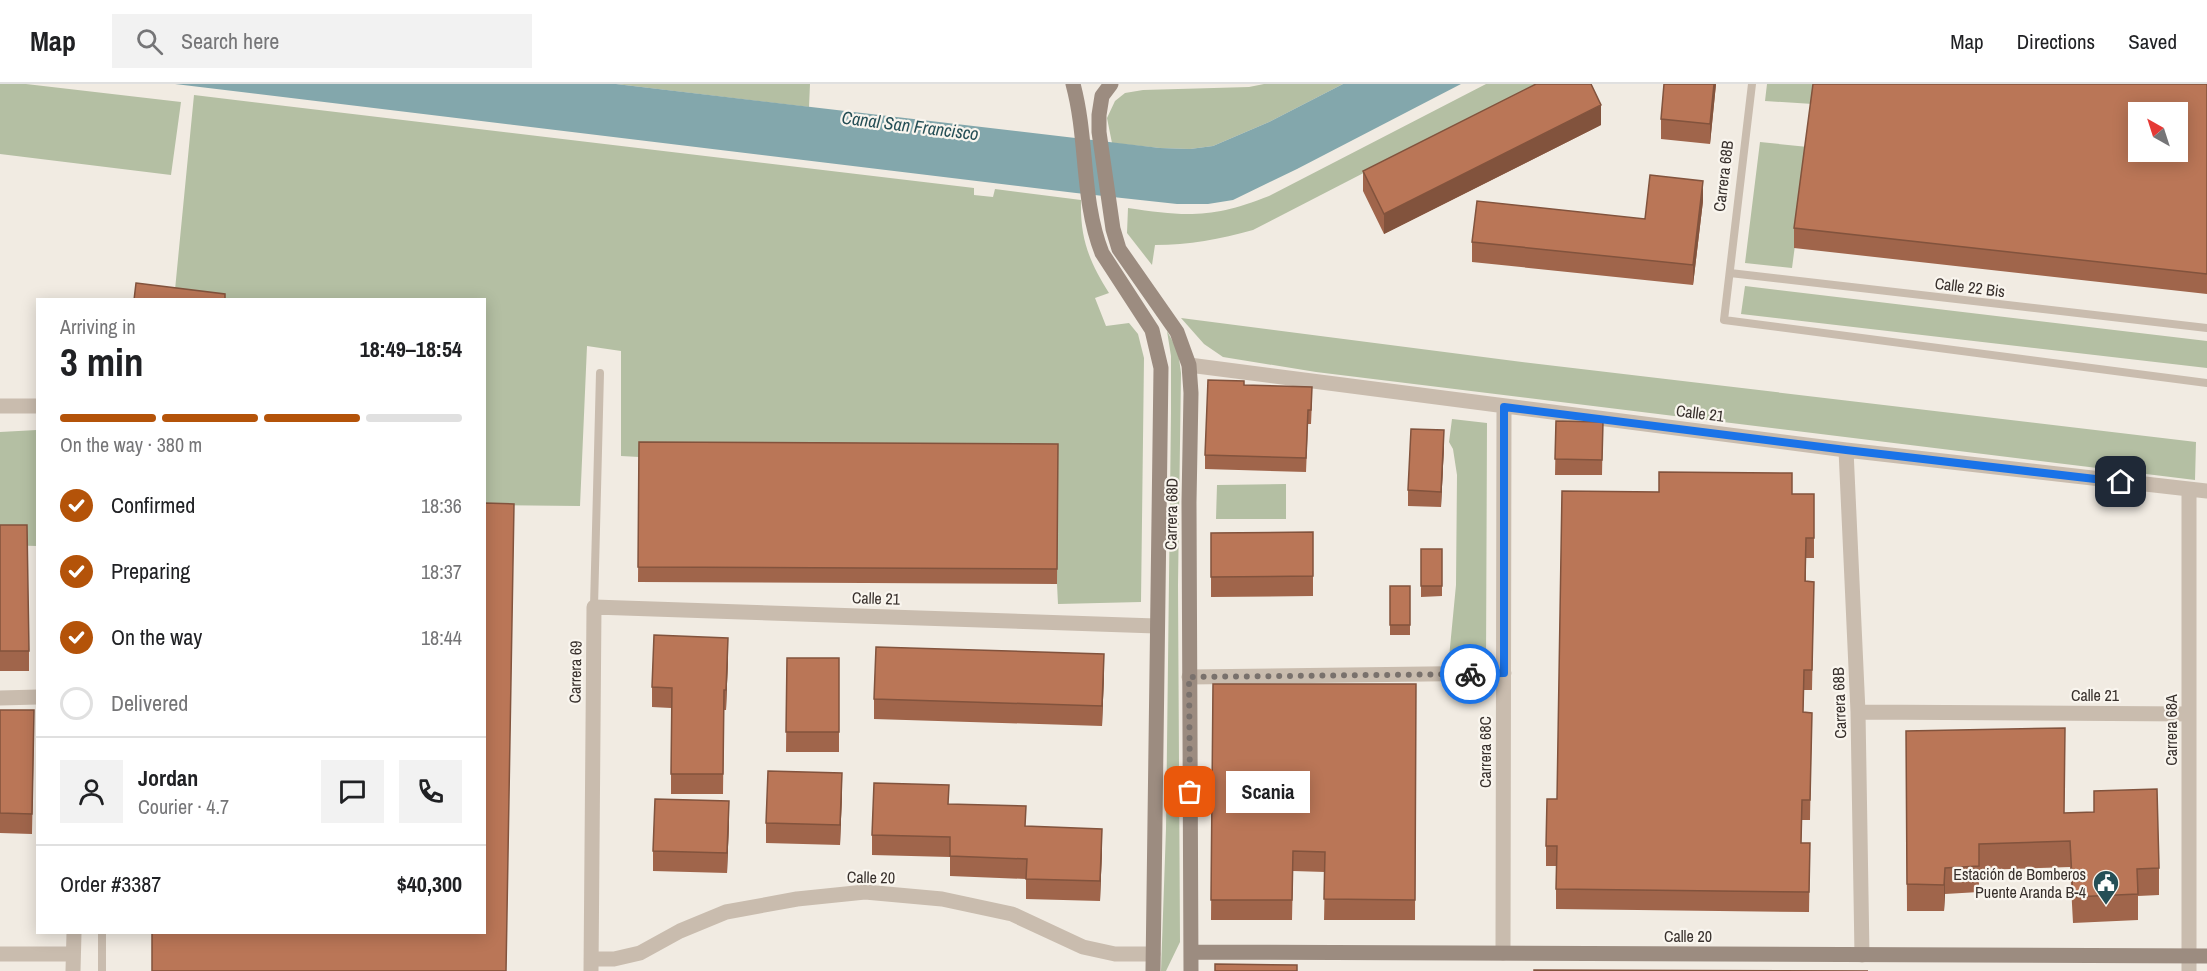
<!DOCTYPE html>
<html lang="en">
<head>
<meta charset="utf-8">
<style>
  :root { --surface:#fff; --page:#f2f2f2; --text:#202124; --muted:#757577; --line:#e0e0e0; --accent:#b45309 }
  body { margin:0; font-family:"Archivo Narrow",sans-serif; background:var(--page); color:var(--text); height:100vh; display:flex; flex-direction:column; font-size:22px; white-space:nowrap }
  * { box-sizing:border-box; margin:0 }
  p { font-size:20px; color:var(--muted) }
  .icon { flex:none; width:33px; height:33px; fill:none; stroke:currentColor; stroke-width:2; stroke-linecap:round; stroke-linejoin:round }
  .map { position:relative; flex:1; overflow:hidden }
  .panel { position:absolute; left:36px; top:214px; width:450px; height:636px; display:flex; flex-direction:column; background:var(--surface); border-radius:0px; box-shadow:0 3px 15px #0003 }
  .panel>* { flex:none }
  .needle { width:39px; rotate:321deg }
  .buttons { position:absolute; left:2128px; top:18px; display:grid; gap:12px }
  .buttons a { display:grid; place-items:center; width:60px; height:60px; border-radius:0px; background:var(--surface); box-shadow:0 3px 15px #0003; font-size:30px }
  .pin { position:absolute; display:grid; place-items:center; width:51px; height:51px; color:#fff; margin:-26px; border-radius:12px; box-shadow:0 3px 9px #0006 }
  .courier { position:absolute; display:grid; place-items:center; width:60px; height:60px; margin:-30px; border:4px solid #1a73e8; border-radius:50%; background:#fff; color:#222; box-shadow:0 2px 8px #0007 }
  .bubble { position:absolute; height:42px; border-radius:0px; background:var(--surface); box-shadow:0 3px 15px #0003; font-size:20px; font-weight:700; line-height:42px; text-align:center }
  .summary em { font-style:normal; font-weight:700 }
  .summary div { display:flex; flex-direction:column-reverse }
  .summary { display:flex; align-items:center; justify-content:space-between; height:102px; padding:0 24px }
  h1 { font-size:39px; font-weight:700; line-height:45px }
  .bar { display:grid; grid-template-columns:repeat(4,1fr); gap:9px 6px; align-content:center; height:72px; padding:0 24px }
  .bar i { height:8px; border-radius:4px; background:var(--line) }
  .bar .selected { background:var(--accent) }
  .bar p { grid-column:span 4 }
  .line { display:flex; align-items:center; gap:15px; padding:0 24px; border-top:2px solid var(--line) }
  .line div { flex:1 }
  .round { display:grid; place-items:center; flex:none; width:63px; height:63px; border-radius:0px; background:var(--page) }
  ol { padding:0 24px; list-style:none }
  li { display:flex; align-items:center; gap:18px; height:66px }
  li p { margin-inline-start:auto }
  li .icon { padding:6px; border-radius:50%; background:var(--accent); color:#fff; stroke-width:4 }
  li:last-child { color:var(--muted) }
  li i { width:33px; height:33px; border:3px solid var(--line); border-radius:50% }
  header { display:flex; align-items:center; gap:36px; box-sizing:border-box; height:84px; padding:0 30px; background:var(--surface); border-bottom:2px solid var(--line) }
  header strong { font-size:28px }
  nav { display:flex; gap:33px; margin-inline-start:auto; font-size:21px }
  .search { width:420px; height:54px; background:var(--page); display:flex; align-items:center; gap:15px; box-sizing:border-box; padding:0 21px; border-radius:0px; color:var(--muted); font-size:22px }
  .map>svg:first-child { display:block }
  .green { fill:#b4bfa3 }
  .water { fill:#83a7ac }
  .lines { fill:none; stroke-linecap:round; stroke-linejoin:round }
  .lane { stroke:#c9bcae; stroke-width:8 }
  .street { stroke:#c9bcae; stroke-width:15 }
  .secondary { stroke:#9c8c80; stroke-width:15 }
  .wall { fill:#a0654b }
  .shaded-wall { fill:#82533d }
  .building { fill:#ba7657; stroke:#82533d; stroke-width:1.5; fill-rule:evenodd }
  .done { stroke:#79716c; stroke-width:6; stroke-dasharray:0 10.8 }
  .route { stroke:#1a73e8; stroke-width:8 }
  .labels { text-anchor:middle; stroke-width:4.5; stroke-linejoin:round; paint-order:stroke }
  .street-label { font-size:16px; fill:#38302c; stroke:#f9f5ee }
  .poi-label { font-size:16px; fill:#38302c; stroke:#f9f5ee; text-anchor:end }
  .water-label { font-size:18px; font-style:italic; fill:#254f56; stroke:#f9f5ee }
</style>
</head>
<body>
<header>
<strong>Map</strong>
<div class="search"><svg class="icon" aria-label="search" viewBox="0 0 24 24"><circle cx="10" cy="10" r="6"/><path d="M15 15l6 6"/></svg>Search here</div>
<nav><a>Map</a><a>Directions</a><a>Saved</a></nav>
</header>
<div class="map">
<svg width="2207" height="887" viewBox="0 0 2207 887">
  <rect width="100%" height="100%" fill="#f1ebe2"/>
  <path class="green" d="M 0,0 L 26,0 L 181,18 L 171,91 L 0,70 Z
    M 616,0 L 810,0 L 809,23 Z
    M 1264,0 L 1343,0 L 1269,38 L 1213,62 L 1190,65 L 1160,64 L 1112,59 L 1107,34 L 1115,17 L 1125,9 L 1143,6 L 1249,3 Z
    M 1486,0 L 1536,0 L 1253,146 C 1220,155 1189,161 1155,161 L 1152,181 L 1127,149 L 1128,124 C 1186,133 1214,134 1269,112 Z
    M 1767,0 L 1816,0 L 1813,20 L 1765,17 Z
    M 194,11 L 974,104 L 974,111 L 993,113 L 995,105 L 1081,116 C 1080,155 1089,177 1109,209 L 1095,214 L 1106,242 L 1129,239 L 1138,250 L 1144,274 L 1141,518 L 1058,520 L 1057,500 L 639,373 L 621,372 L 621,267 L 587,262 L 580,422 L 485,421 L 484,216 L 174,216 Z
    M 1760,58 L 1808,63 L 1792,184 L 1745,179 Z
    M 1745,202 L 2207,257 L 2207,284 L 1741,230 Z
    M 1181,234 L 1522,278 L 2196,358 L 2195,396 L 1316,288 L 1223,273 L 1204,260 Z
    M 1167,247 L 1178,267 L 1181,289 L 1178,501 L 1180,858 L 1166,887 L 1161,887 L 1166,745 L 1171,329 L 1171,272 Z
    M 1452,335 L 1487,339 L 1486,583 L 1448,584 L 1456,501 L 1457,391 L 1453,365 L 1449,358 Z
    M 37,346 L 37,462 L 0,461 L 0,348 Z
    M 1286,400 L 1286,435 L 1216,435 L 1217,401 Z"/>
  <path class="water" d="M 175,0 L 616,0 L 1160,64 L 1190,65 L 1213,62 L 1269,38 L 1343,0 L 1461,0 L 1297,85 L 1233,116 L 1208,120 L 1177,120 L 1076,109 Z"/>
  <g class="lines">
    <path class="lane" d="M 1752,0 L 1724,236 L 2207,299
      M 1730,189 L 2207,244
      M 594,523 L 600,289
      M 102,887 L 102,849"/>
    <path class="street" d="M 1189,281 L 1846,366 L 2207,407
      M 0,322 L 38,322
      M 1846,366 L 1858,628 L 1862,871
      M 1189,593 L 1504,589
      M 0,614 L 38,613
      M 1858,628 L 2189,630
      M 1503,869 L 1504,323
      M 0,870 L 73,870
      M 591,875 L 614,875 L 640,869 L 680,847 L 726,828 L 797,815 L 865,808 L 942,815 L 1012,830 L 1083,863 L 1115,870 L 1153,870
      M 73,887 L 74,849
      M 591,887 L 594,523 L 1156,542
      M 2189,887 L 2189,405"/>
    <path class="secondary" d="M 1073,0 C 1088,55 1081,116 1102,169 L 1152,246 L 1161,284 L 1153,887
      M 1111,0 L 1102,12 L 1099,31 L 1099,48 L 1113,145 L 1119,165 L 1177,248 L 1189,281 L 1191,309 L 1189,418 L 1191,887
      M 1192,868 L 2207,872"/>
  </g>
  <path class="wall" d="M 1716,0 L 1710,60 L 1661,55 L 1661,35 Z
    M 2207,0 L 2207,210 L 1794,164 L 1794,144 Z
    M 1601,41 L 1384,150 L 1363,107 L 1363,87 Z
    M 1703,117 L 1693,201 L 1472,178 L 1472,158 L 1645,135 Z
    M 1244,301 L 1312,317 L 1311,340 L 1308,340 L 1306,388 L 1205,385 L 1205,371 Z
    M 1556,337 L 1603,338 L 1602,391 L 1555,391 Z
    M 639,358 L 1058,360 L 1057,500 L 638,498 Z
    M 1444,361 L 1441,423 L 1408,422 L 1408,406 Z
    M 1792,410 L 1814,410 L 1814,474 L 1806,474 L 1806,497 L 1814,498 L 1812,606 L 1804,606 L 1803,628 L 1812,629 L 1810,736 L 1802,736 L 1801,759 L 1810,759 L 1809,828 L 1556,825 L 1556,782 L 1546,782 L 1546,762 L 1557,715 Z
    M 0,441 L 29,567 L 29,587 L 0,587 Z
    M 1313,448 L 1313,512 L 1211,513 L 1211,449 Z
    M 1421,465 L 1442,465 L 1442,512 L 1421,513 Z
    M 1390,502 L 1410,502 L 1410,551 L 1390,551 Z
    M 728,574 L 726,626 L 724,626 L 723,710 L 671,710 L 671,624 L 652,623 L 652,603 Z
    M 787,574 L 839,574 L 839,668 L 786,668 Z
    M 1104,590 L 1102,642 L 874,635 L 874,615 Z
    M 1213,600 L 1416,600 L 1415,836 L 1324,836 L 1325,788 L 1293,787 L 1292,836 L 1211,836 Z
    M 0,626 L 34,646 L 32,750 L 0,749 Z
    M 1906,647 L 2064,729 L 2094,728 L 2094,707 L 2159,784 L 2159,811 L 2138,812 L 2138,836 L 2073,839 L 2070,783 L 1979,786 L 1979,808 L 1945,810 L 1944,827 L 1907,827 Z
    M 842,709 L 840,761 L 766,759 L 766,739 Z
    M 949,720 L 1102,765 L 1100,817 L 1026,815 L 1026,795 L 950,792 L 950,773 L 872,771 L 872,751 Z
    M 729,737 L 727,789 L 653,787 L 653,767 Z"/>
  <path class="shaded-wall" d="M 1714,0 L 1716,0 L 1710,60 L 1710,40 Z
    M 1601,21 L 1601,41 L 1384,150 L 1384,130 Z
    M 1703,97 L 1703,117 L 1693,201 L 1693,181 Z
    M 1444,346 L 1444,361 L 1441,423 L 1441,408 Z
    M 728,554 L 728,574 L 726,626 L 726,606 Z
    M 1104,570 L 1104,590 L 1102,642 L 1102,622 Z
    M 842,689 L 842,709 L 840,761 L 840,741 Z
    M 729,717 L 729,737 L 727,789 L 727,769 Z
    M 1102,745 L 1102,765 L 1100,817 L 1100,797 Z
    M 1945,784 L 1945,810 L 1944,827 L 1944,801 Z"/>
  <path class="building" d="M 1536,0 L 1591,0 L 1601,21 L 1384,130 L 1363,87 Z
    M 1664,0 L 1714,0 L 1710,40 L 1661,35 Z
    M 1813,0 L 2207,0 L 2207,190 L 1794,144 ZM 2139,28 L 2178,28 L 2178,68 L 2139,68 Z
    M 1650,91 L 1703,97 L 1693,181 L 1472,158 L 1477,117 L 1645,135 Z
    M 136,199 L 225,210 L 225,216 L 134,216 Z
    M 1208,296 L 1244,297 L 1244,301 L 1312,303 L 1311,326 L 1308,326 L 1306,374 L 1205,371 Z
    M 1556,337 L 1603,338 L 1602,376 L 1555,375 Z
    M 1411,345 L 1444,346 L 1441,408 L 1408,406 Z
    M 639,358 L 1058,360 L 1057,485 L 638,483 Z
    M 1659,388 L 1792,389 L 1792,410 L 1814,410 L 1814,454 L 1806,454 L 1805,497 L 1814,498 L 1812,586 L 1804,586 L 1803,628 L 1812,629 L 1810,716 L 1802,716 L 1801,759 L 1810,759 L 1809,808 L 1556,805 L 1557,762 L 1546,762 L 1547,715 L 1557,715 L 1562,407 L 1659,408 Z
    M 484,419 L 514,420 L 506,887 L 152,887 L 152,849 L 484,849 Z
    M 0,441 L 27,441 L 29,567 L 0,567 Z
    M 1313,448 L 1313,492 L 1211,493 L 1211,449 Z
    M 1421,465 L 1442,465 L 1442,502 L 1421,502 Z
    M 1390,502 L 1410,502 L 1410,541 L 1390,541 Z
    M 654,551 L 728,554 L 726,606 L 724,606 L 723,690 L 671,690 L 672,604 L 652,603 Z
    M 876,563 L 1104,570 L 1102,622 L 874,615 Z
    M 787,574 L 839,574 L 839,648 L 786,648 Z
    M 1213,600 L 1416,600 L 1415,816 L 1324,815 L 1325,768 L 1293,767 L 1292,816 L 1211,816 Z
    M 0,626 L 34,626 L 32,730 L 0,729 Z
    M 2065,644 L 2064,729 L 2094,728 L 2094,707 L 2157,705 L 2159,784 L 2137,785 L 2138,810 L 2073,813 L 2070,757 L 1979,760 L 1979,782 L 1945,784 L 1944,801 L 1907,800 L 1906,647 Z
    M 768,687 L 842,689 L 840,741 L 766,739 Z
    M 874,699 L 949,701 L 948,720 L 1026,722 L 1025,742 L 1102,745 L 1100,797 L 1026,795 L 1027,775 L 950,772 L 950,753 L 872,751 Z
    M 655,715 L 729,717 L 727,769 L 653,767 Z
    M 1215,880 L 1297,881 L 1297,887 L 1215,887 Z
    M 1534,886 L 1868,887 L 1534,887 Z"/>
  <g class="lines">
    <path class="done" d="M 1190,708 L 1189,593 L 1470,590"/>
    <path class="route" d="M 1470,590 L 1504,589 L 1504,323 L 1846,366 L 2121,398"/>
  </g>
  <defs>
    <g id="civic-pin" transform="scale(1.35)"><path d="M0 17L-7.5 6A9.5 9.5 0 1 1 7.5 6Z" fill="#254f56" stroke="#f9f5ee"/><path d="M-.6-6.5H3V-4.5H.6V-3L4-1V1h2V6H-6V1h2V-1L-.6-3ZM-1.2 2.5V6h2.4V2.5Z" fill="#fff"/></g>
  </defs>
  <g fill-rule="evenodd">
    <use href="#civic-pin" x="2106" y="799"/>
  </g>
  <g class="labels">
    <g class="street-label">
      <text transform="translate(1723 92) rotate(-83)" y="6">Carrera 68B</text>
      <text transform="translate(1970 203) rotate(7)" y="6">Calle 22 Bis</text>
      <text transform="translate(1700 329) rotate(7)" y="6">Calle 21</text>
      <text transform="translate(1171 430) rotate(-89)" y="6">Carrera 68D</text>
      <text transform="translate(876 514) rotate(2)" y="6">Calle 21</text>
      <text transform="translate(575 588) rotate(-89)" y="6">Carrera 69</text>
      <text x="2095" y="617">Calle 21</text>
      <text transform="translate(1839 619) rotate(-92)" y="6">Carrera 68B</text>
      <text transform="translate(2171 646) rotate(-90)" y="6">Carrera 68A</text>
      <text transform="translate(1485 668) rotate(-90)" y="6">Carrera 68C</text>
      <text transform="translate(871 793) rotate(1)" y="6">Calle 20</text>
      <text x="1688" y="858">Calle 20</text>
    </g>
    <g class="poi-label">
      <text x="2086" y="796">Estación de Bomberos<tspan x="2086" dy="18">Puente Aranda B-4</tspan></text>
    </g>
    <g class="water-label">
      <text transform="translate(910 42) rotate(7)" y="6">Canal San Francisco</text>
    </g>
  </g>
</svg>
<div class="buttons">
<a><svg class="needle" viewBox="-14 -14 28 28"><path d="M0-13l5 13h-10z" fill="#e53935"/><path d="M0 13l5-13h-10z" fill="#757577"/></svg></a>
</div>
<div class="pin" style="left:1190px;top:708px;background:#ea580c"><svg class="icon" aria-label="bag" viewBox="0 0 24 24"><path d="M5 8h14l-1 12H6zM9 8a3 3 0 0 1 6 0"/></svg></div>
<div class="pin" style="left:2121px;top:398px;background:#1f2937"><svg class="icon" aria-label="home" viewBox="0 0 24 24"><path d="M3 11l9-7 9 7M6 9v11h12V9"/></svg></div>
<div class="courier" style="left:1470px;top:590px"><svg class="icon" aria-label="bike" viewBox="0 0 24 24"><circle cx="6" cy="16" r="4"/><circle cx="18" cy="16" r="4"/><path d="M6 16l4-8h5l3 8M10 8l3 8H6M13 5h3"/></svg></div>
<div class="bubble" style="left:1226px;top:687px;width:84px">Scania</div>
<section class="panel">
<div class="summary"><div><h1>3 min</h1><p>Arriving in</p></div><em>18:49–18:54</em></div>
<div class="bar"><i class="selected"></i><i class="selected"></i><i class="selected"></i><i></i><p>On the way · 380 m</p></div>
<ol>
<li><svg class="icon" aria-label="check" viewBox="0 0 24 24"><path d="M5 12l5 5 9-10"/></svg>Confirmed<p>18:36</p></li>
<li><svg class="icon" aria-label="check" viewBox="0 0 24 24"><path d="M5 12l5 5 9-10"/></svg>Preparing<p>18:37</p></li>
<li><svg class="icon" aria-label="check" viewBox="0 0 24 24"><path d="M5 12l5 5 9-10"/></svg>On the way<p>18:44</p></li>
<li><i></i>Delivered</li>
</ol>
<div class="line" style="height:108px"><a class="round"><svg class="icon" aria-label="person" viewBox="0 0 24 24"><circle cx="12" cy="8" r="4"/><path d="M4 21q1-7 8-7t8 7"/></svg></a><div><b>Jordan</b><p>Courier · 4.7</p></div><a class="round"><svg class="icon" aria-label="chat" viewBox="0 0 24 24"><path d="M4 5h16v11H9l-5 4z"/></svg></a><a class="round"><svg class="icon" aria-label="phone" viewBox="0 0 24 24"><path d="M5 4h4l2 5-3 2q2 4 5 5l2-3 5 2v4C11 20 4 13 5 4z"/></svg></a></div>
<div class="line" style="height:78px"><div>Order #3387</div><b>$40,300</b></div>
</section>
</div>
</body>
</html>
